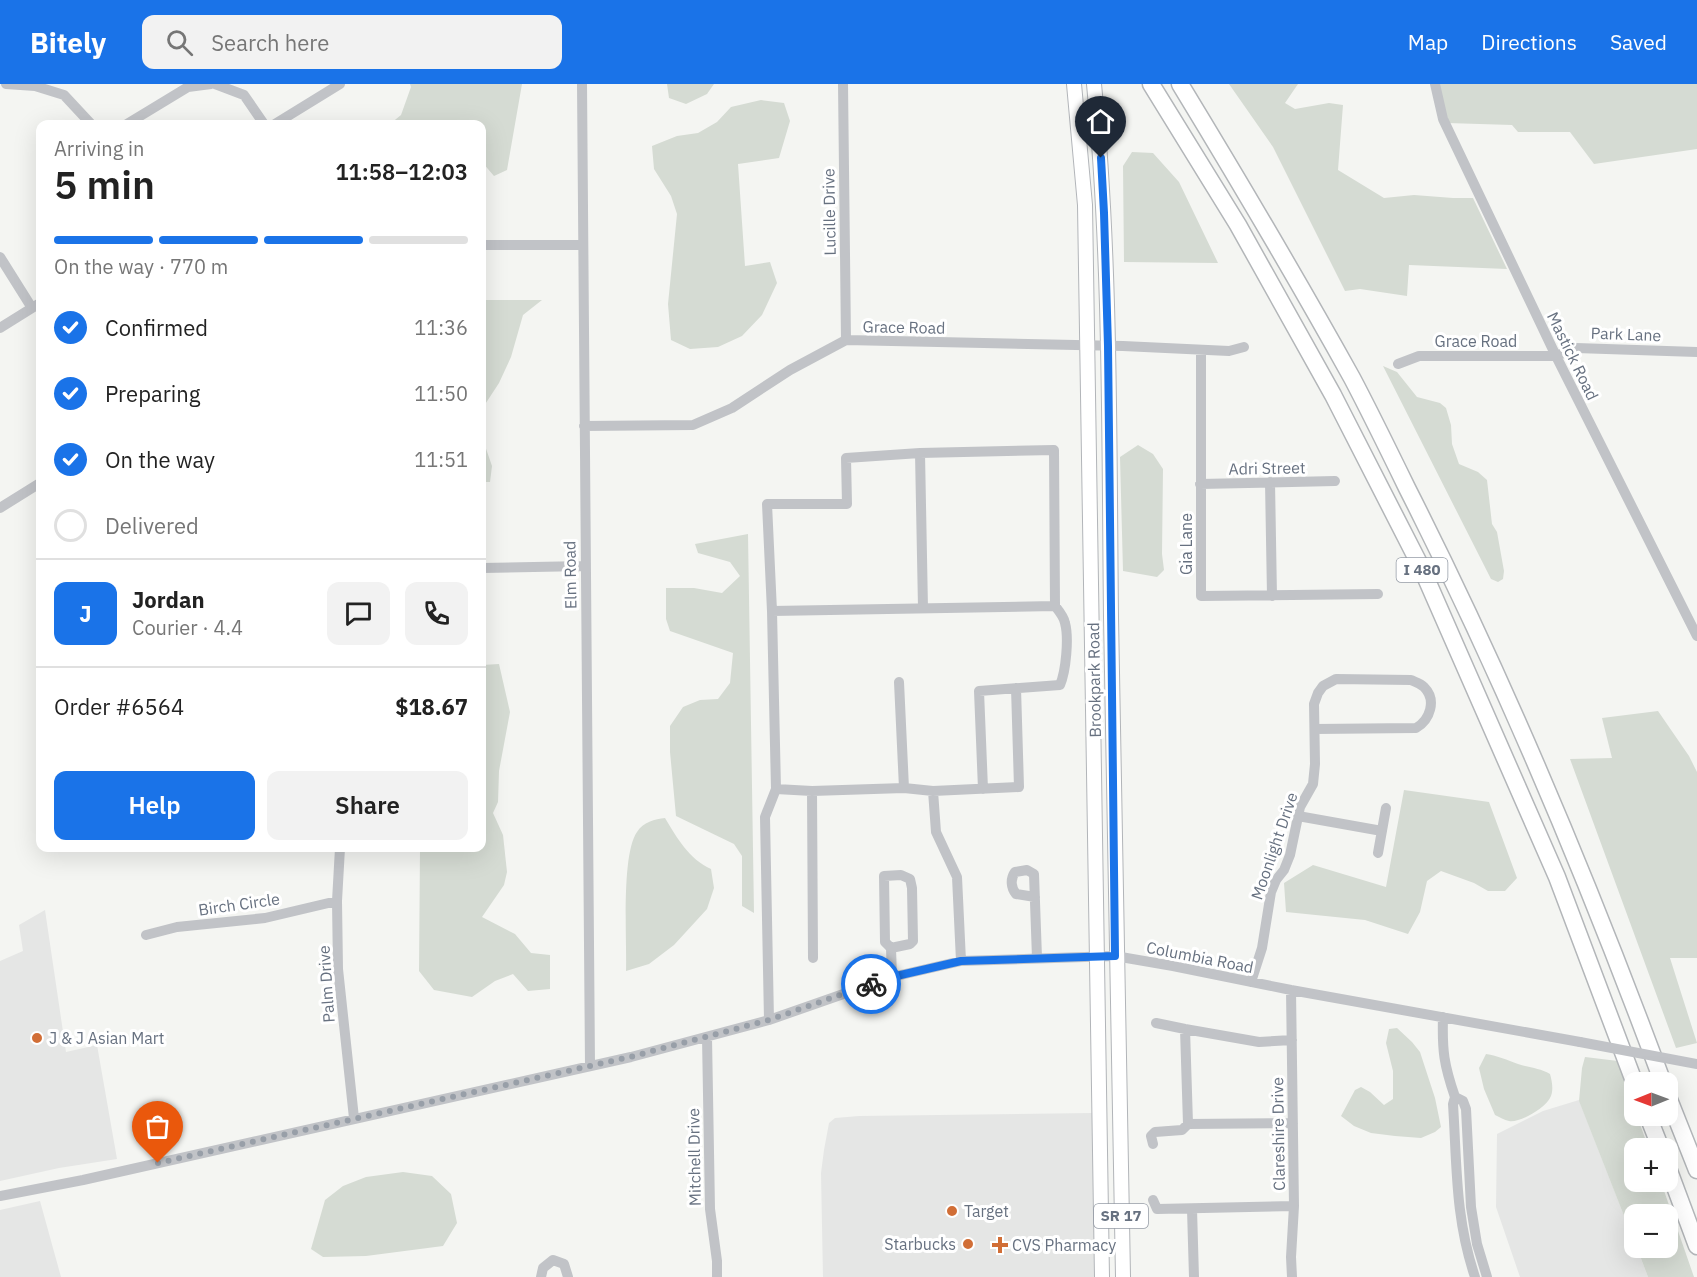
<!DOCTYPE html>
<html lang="en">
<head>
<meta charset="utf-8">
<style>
  :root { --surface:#fff; --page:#f2f2f2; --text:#222; --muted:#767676; --line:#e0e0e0; --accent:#1a73e8 }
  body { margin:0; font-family:"IBM Plex Sans",sans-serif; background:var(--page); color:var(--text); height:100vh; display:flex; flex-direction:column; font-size:22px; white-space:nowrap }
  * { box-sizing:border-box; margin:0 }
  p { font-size:20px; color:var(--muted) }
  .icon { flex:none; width:33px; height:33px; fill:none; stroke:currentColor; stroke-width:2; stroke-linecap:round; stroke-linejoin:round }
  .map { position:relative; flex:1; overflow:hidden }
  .side { position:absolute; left:36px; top:36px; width:450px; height:732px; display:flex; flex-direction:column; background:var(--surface); border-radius:12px; box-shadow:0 6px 24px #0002 }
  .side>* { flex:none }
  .needle { width:39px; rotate:269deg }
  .fabs { position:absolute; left:1624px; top:988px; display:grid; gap:12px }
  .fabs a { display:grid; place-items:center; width:54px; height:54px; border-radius:12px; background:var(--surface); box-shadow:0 6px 24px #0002; font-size:30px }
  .pin { position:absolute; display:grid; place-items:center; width:51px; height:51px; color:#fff; margin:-62px -26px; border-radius:50% 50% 50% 0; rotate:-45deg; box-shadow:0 0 6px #0007 }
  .pin .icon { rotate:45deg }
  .courier { position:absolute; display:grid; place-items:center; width:60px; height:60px; margin:-30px; border:4px solid #1a73e8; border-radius:50%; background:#fff; color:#222; box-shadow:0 2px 8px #0007 }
  .overview em { font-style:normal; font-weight:600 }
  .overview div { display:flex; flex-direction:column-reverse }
  .overview { display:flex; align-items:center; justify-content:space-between; height:102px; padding:0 18px }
  h1 { font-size:39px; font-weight:600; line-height:45px }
  .bar { display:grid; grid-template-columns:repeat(4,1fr); gap:9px 6px; align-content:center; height:72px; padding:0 18px }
  .bar i { height:8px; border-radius:4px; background:var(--line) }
  .bar .selected { background:var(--accent) }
  .bar p { grid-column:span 4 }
  .line { display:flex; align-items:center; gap:15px; padding:0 18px; border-top:2px solid var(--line) }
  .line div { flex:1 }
  .round { display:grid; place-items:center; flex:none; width:63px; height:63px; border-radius:12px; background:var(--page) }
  ol { padding:0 18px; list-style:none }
  li { display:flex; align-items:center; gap:18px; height:66px }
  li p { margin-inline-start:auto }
  li .icon { padding:6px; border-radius:50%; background:var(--accent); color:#fff; stroke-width:4 }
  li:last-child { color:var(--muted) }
  li i { width:33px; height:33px; border:3px solid var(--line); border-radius:50% }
  .action { display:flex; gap:12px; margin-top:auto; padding:12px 18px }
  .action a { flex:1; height:69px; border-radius:12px; background:var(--accent); color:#fff; font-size:24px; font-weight:600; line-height:69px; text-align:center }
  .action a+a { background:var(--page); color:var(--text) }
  header { display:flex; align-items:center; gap:36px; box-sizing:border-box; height:84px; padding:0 30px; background:var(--accent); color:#fff }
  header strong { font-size:28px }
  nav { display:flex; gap:33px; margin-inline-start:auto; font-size:21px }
  .search { width:420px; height:54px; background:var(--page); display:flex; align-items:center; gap:15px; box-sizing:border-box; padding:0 21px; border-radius:12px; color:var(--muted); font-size:22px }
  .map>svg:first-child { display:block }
  .built { fill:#e5e6e5 }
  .green { fill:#d5dbd3 }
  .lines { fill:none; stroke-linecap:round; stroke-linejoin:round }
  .major-casing { stroke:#b2b5b9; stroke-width:16 }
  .highway-casing { stroke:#b3b6b9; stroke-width:19 }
  .minor { stroke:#c1c3c7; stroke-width:10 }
  .major { stroke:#fff; stroke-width:14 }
  .highway { stroke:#fff; stroke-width:16 }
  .minor-bridge { stroke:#c1c3c7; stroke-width:10 }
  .done { stroke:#989fa8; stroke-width:6; stroke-dasharray:0 10.8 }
  .route { stroke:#1a73e8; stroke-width:8 }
  .poi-dot { fill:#d16e36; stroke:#fff; stroke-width:2 }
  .labels { text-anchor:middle; stroke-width:6; stroke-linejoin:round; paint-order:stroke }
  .shield { fill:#fff; stroke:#959ca6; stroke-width:1.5 }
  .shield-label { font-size:15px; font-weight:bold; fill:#677180 }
  .street-label { font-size:16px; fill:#677180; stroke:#fff }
  .poi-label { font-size:16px; fill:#677180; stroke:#fff; text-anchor:start }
</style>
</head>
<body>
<header>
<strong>Bitely</strong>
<div class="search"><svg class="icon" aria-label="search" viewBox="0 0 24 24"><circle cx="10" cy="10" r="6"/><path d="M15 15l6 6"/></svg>Search here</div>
<nav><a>Map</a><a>Directions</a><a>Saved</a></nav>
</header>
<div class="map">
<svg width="1697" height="1193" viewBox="0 0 1697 1193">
  <rect width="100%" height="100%" fill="#f4f5f2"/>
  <path class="built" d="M 45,826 L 66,968 L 97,961 L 117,1075 L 59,1084 L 0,1097 L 0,877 L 23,867 L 19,841 Z
    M 1579,1016 L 1635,1160 L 1635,1164 L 1637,1164 L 1648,1193 L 1520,1193 L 1496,1123 L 1497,1050 L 1543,1027 Z
    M 1092,1029 L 1096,1181 L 1094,1193 L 823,1193 L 821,1089 L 824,1066 L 829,1039 L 835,1034 L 859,1032 Z
    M 40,1117 L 61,1193 L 0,1193 L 0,1126 Z"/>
  <path class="green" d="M 410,0 L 522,0 L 507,86 L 494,92 L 482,78 L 482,40 L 390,40 L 401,31 L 411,3 Z
    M 667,0 L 714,0 L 707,10 L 686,20 L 669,14 Z
    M 1229,0 L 1298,0 L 1285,19 L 1295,25 L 1329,19 L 1343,21 L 1338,86 L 1384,114 L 1414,111 L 1453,114 L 1473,114 L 1507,185 L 1409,181 L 1407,212 L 1360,205 L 1345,207 L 1273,63 Z
    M 1438,0 L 1697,0 L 1697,65 L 1594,80 L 1570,48 L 1518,48 L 1512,41 L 1447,39 Z
    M 761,16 L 784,19 L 790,37 L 779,74 L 738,80 L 745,182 L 770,178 L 777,199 L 762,231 L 742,252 L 718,263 L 690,265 L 671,256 L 668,220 L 677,130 L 671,112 L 654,85 L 652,62 L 677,52 L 698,49 L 717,38 L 731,23 Z
    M 1132,68 L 1153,69 L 1179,98 L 1218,179 L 1124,178 L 1123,82 Z
    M 482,216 L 542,216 L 523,231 L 511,273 L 499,299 L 482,325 L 482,353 L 492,382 L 490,398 L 482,398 Z
    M 1383,282 L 1397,288 L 1417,313 L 1440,319 L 1446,324 L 1451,341 L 1452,360 L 1459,380 L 1478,388 L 1487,396 L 1492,440 L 1497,448 L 1504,487 L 1503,495 L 1498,498 L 1491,495 Z
    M 1138,361 L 1153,370 L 1163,385 L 1162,470 L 1164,486 L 1157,493 L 1123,487 L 1120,373 Z
    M 748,450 L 754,829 L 742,822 L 742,772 L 734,760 L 676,732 L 670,668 L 670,642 L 683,623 L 700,616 L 718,615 L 730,599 L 733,569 L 670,547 L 666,535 L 666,504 L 694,504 L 722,509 L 740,492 L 730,478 L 698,469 L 695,460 Z
    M 499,580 L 510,628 L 499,687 L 498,718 L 493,729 L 503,751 L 507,788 L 504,801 L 482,833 L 515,850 L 531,869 L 550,871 L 550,905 L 528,907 L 513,890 L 495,897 L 472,913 L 434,906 L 419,887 L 420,764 L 482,764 L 482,581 Z
    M 1658,627 L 1689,672 L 1697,688 L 1697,874 L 1670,874 L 1697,959 L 1676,964 L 1570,675 L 1612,674 L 1602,634 Z
    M 1404,706 L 1489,718 L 1517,794 L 1505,807 L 1488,807 L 1474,799 L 1441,787 L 1427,797 L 1420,828 L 1408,850 L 1365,836 L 1286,828 L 1284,799 L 1313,781 L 1386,803 Z
    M 665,734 C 677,754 689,775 711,785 L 714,804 L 707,825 L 674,861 L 649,880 L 626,887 C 627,856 621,771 637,748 C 643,738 655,735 665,734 Z
    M 1397,944 L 1412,958 L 1420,968 L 1435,1014 L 1441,1043 L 1435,1048 L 1421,1054 L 1395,1052 L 1371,1049 L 1354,1042 L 1341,1032 L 1355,1006 L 1361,1003 L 1370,1008 L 1384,1021 L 1393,1015 L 1393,987 L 1386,959 L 1389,945 Z
    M 1486,970 C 1498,972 1507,976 1518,980 C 1530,984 1540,984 1550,990 C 1552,997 1554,1007 1550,1014 C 1545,1024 1520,1039 1509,1037 C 1504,1036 1500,1033 1495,1031 L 1484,1005 L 1479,984 Z
    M 1585,973 L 1618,977 L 1635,1025 L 1635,1032 L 1637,1032 L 1649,1065 L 1635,1065 L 1635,1098 L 1661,1098 L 1694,1193 L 1648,1193 L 1637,1164 L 1668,1164 L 1668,1131 L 1635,1131 L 1635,1160 L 1579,1017 L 1582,984 Z
    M 403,1088 L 432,1092 L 451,1110 L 457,1139 L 443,1162 L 366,1172 L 323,1173 L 311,1165 L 325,1116 L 343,1102 L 366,1093 Z"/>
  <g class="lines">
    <g class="major-casing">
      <path id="major" d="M 1074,0 L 1085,121 L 1102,1193
        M 1094,0 C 1111,177 1109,355 1111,533 C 1114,753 1118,973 1123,1193"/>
    </g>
    <g class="highway-casing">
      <path id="highway" d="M 1151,0 L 1238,141 L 1333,311 L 1422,485 L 1557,793 L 1635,1000
        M 1180,0 C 1239,97 1297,195 1352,294 C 1371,330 1389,367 1407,404 C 1505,597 1588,796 1663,999
        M 1668,1013 L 1697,1086
        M 1648,1032 L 1661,1065
        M 1668,1084 L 1697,1162"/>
    </g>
    <path class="minor" d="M 6,0 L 35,2 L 64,11 L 91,40
      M 215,0 L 244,11 L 264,40
      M 582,0 L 590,982
      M 843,0 L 846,256
      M 1435,0 L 1443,35 L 1556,272 L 1697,552
      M 127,40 L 188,3 L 211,0
      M 275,40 L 340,0
      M 482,161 L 582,161
      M 0,173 L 32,224
      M 0,244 L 40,219
      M 1201,266 L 1201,512 L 1378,510
      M 1398,280 L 1419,272 L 1556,272 L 1576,264 L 1697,268
      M 584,342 L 693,341 L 732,324 L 790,286 L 846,256 L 1123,262 L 1229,267 L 1244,263
      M 920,369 L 923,524
      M 1270,398 L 1272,512
      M 1200,400 L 1335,397
      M 0,424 L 40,399
      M 482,484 L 585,482
      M 772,527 L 1055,522
      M 899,598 L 904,704
      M 776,705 L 812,707 L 904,704 L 933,707 L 1019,703 L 1016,604
      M 812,707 L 813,874
      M 933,707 L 936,748 L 957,793 L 961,877
      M 1298,732 L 1382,747
      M 340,764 L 337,817 L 338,885 L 354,1034
      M 1378,769 L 1386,724
      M 1035,813 L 1016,810 C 1011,804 1010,795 1015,788 L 1027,786 L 1034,790 L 1037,874
      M 146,851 L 177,843 L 265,834 L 337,817
      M 891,864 L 910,860 L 913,857 L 912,804 L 910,795 L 901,791 L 884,792 L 885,858 L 891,864 L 892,893
      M 1251,898 L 1262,864 L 1271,808 L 1276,796 L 1284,786 L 1290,771 L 1300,723 L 1313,700 L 1315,680 L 1314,620 L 1318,609 L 1323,602 L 1336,595 L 1411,596 C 1415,598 1420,599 1424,603 C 1437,616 1430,636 1416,644 L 1315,645
      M 1291,906 L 1294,1122 L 1291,1173 L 1292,1193
      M 1443,933 C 1442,967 1444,981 1455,1013 L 1453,1020 C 1457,1081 1455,1134 1475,1193
      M 769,936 L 765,733 L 776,705 L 772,527 L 767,420 L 847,420 L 846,374 L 920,369 L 1054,366 L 1055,522 C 1059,527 1064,533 1065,539 C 1069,554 1066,587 1060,601 L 979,607 L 983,705
      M 1156,939 L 1185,945 L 1259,958 L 1292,956
      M 1185,945 L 1188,1040 L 1293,1039
      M 707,953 L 710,1125 L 717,1177 L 717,1193
      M 1455,1013 L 1463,1017 L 1466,1025 L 1471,1123 L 1477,1160 L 1487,1193
      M 1153,1060 L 1151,1052 L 1155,1048 L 1182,1046 L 1188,1040
      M 0,1112 L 83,1096 L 631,973 L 769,936 L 892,893 L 961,877 L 1115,872 L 1173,882 L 1291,906 L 1580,958
      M 1153,1116 L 1157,1125 L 1294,1122
      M 1192,1125 L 1194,1193
      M 541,1193 L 543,1184 L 553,1176 L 564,1180 L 568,1193"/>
    <use href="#major" class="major"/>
    <use href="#highway" class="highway"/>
    <path class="minor-bridge" d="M 1580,958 L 1697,980"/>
  </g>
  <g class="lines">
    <path class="done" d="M 158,1079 L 630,973 L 769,936 L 871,900"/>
    <path class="route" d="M 871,900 L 892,893 L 961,877 L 1115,872 L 1108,262 L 1104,129 L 1101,74"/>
  </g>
  <g class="poi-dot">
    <circle cx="37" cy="954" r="6"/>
    <circle cx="952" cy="1127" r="6"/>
    <circle cx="968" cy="1160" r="6"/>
    <path d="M997 1152h6v6h6v6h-6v6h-6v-6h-6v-6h6z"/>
  </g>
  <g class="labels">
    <g class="shield">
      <rect x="1396.5" y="474" width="51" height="24" rx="4.5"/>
      <rect x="1094" y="1120" width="54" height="24" rx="4.5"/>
    </g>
    <g class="shield-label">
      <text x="1422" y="491">I 480</text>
      <text x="1121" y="1137">SR 17</text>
    </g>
    <g class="street-label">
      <text transform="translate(829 128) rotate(-91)" y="6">Lucille Drive</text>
      <text transform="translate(904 243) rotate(1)" y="6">Grace Road</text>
      <text transform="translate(1626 250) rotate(2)" y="6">Park Lane</text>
      <text x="1476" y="263">Grace Road</text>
      <text transform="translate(1573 272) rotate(64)" y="6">Mastick Road</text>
      <text transform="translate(1267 384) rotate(-1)" y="6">Adri Street</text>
      <text transform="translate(1186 460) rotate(-90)" y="6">Gia Lane</text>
      <text transform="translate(570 491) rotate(-91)" y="6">Elm Road</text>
      <text transform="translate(1094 596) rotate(-91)" y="6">Brookpark Road</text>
      <text transform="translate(1274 762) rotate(-71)" y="6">Moonlight Drive</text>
      <text transform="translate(239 820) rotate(-8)" y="6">Birch Circle</text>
      <text transform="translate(1200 873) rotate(11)" y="6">Columbia Road</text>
      <text transform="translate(326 900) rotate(-94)" y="6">Palm Drive</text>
      <text transform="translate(1278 1050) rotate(-91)" y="6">Clareshire Drive</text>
      <text transform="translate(694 1073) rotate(-91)" y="6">Mitchell Drive</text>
    </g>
    <g class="poi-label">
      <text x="49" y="960">J &amp; J Asian Mart</text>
      <text x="964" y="1133">Target</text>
      <text x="956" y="1166" text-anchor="end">Starbucks</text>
      <text x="1012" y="1167">CVS Pharmacy</text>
    </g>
  </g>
</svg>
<div class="fabs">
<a><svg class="needle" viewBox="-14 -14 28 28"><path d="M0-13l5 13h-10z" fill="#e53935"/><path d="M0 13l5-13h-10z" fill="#767676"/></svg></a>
<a>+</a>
<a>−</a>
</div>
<div class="pin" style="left:158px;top:1079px;background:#ea580c"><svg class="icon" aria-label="bag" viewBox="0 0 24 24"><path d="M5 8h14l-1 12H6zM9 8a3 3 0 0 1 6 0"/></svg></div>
<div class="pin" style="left:1101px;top:74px;background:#1f2937"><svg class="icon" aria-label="home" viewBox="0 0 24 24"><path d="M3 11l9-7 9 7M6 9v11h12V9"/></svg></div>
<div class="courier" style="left:871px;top:900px"><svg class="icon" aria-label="bike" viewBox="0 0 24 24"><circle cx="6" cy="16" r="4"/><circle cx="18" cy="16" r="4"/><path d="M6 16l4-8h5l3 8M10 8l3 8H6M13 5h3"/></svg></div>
<section class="side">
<div class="overview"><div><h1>5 min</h1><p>Arriving in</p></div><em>11:58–12:03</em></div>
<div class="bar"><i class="selected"></i><i class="selected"></i><i class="selected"></i><i></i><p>On the way · 770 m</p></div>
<ol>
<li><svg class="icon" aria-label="check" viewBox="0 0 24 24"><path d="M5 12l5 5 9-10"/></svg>Confirmed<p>11:36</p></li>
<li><svg class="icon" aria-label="check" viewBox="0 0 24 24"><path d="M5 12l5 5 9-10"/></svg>Preparing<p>11:50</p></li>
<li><svg class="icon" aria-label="check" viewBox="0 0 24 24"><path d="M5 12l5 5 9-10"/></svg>On the way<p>11:51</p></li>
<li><i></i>Delivered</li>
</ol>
<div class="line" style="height:108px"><b class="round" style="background:var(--accent);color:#fff">J</b><div><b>Jordan</b><p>Courier · 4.4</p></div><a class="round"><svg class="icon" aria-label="chat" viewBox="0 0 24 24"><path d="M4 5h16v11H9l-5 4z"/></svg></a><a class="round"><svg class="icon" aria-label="phone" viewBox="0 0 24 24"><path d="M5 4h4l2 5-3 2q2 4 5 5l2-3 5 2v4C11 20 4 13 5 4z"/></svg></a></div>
<div class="line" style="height:78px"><div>Order #6564</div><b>$18.67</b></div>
<div class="action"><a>Help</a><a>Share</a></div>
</section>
</div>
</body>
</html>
